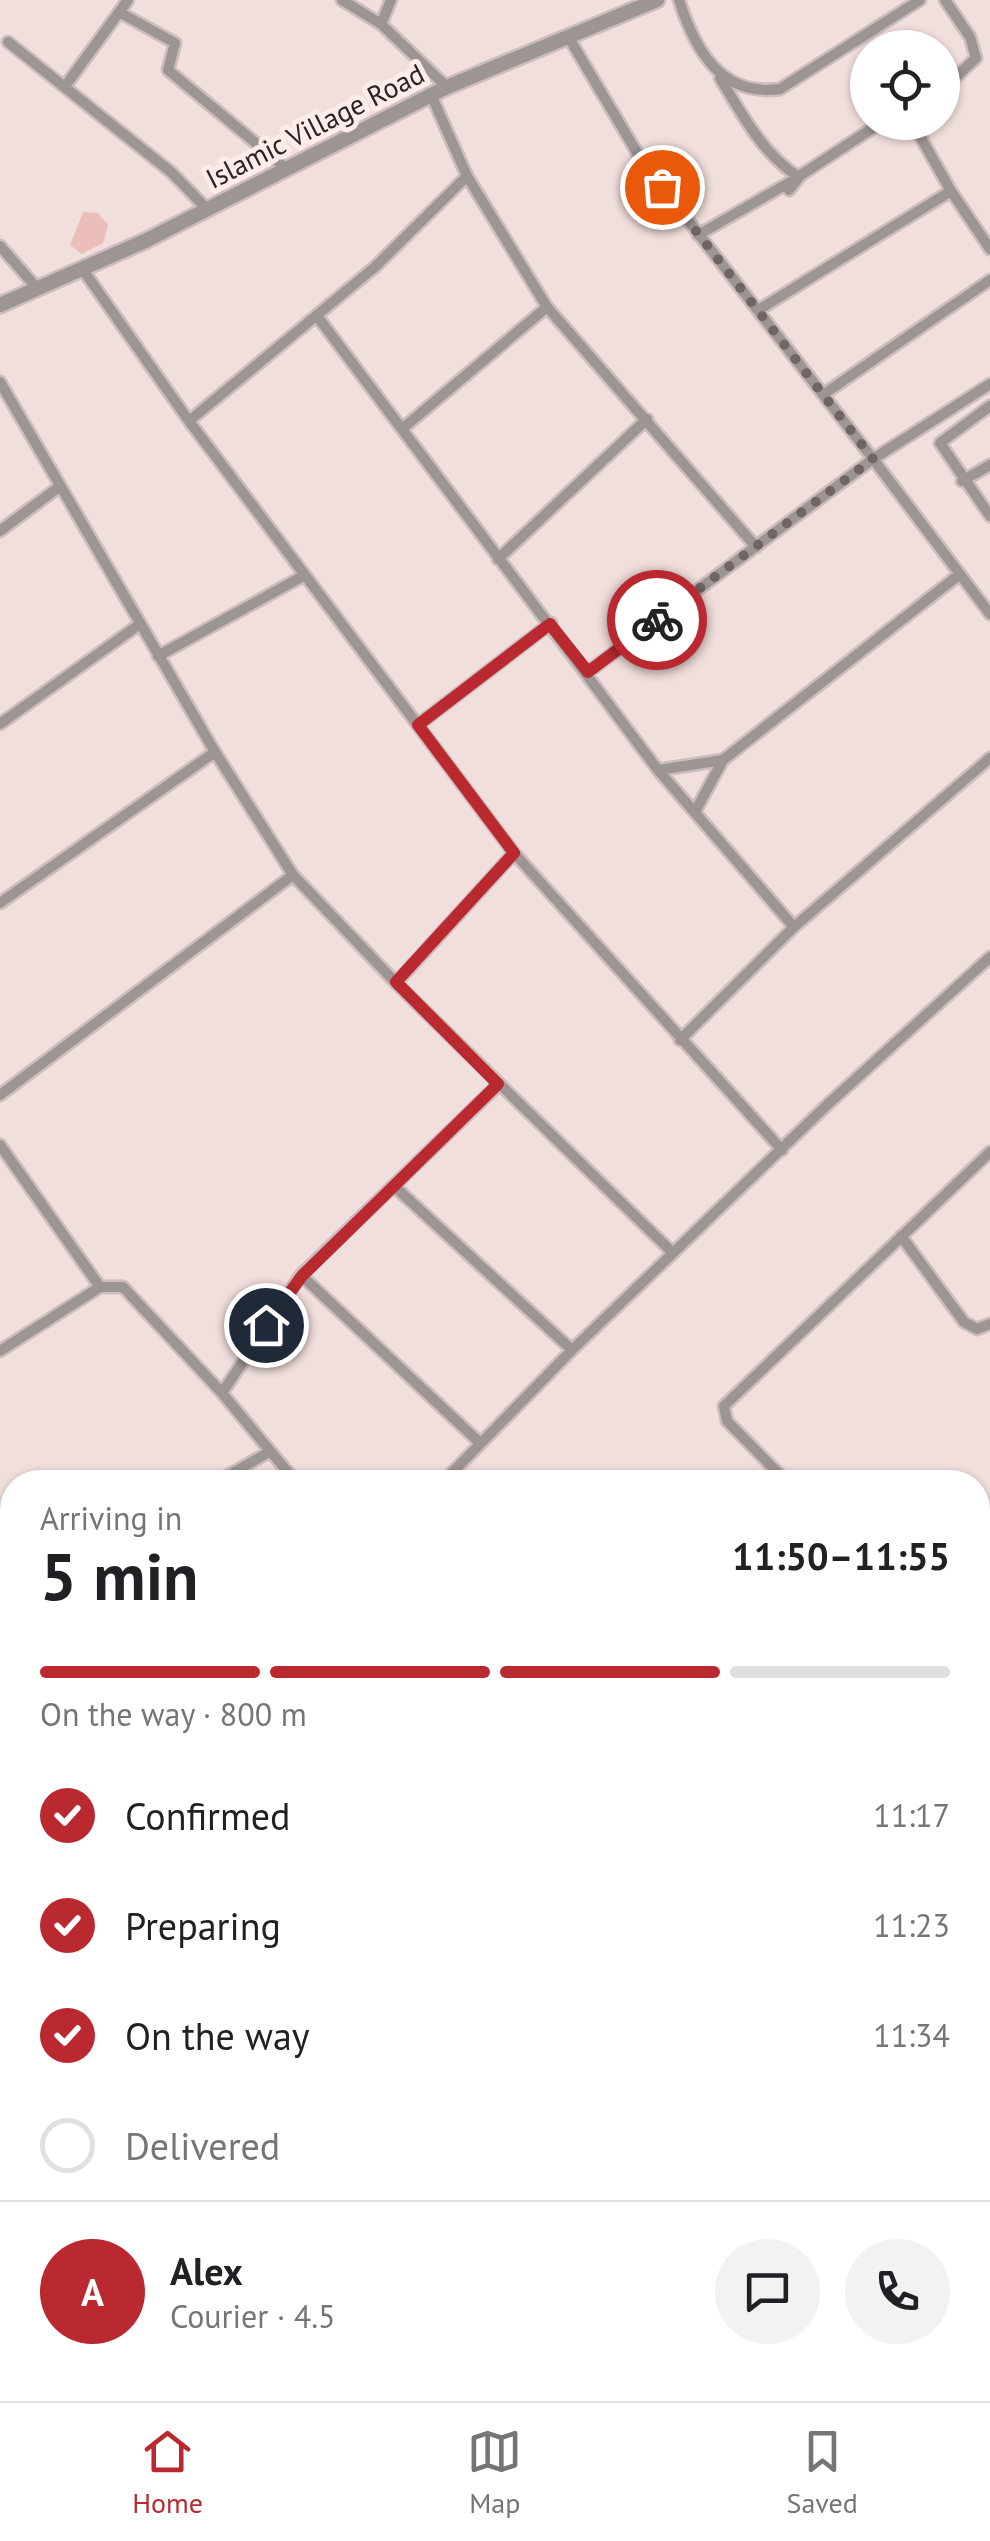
<!DOCTYPE html>
<html lang="en">
<head>
<meta charset="utf-8">
<style>
  :root { --surface:#fff; --page:#f2f2f2; --text:#202124; --muted:#757577; --line:#e0e0e0; --accent:#b9292f }
  body { margin:0; font-family:"PT Sans",sans-serif; background:var(--page); color:var(--text); height:100vh; display:flex; flex-direction:column; font-size:38px; white-space:nowrap }
  * { box-sizing:border-box; margin:0 }
  p { font-size:32px; color:var(--muted) }
  .icon { flex:none; width:55px; height:55px; fill:none; stroke:currentColor; stroke-width:2; stroke-linecap:round; stroke-linejoin:round }
  .map { position:relative; flex:1; overflow:hidden }
  .panel { position:absolute; left:0px; top:1470px; width:990px; height:932px; display:flex; flex-direction:column; background:var(--surface); border-radius:40px 40px 0 0; box-shadow:0 2px 8px #0004 }
  .panel>* { flex:none }
  .buttons { position:absolute; left:850px; top:30px; display:grid; gap:20px }
  .buttons a { display:grid; place-items:center; width:110px; height:110px; border-radius:50%; background:var(--surface); box-shadow:0 2px 8px #0004; font-size:50px }
  .pin { position:absolute; display:grid; place-items:center; width:85px; height:85px; color:#fff; margin:-42px; border:5px solid #fff; border-radius:50%; box-shadow:0 2px 10px #0007 }
  .courier { position:absolute; display:grid; place-items:center; width:100px; height:100px; margin:-50px; border:8px solid #b9292f; border-radius:50%; background:#fff; color:#222; box-shadow:0 2px 12px #0007 }
  .headline em { font-style:normal; font-weight:700 }
  .headline div { display:flex; flex-direction:column-reverse }
  .headline { display:flex; align-items:center; justify-content:space-between; height:170px; padding:0 40px }
  h1 { font-size:65px; font-weight:700; line-height:75px }
  .bar { display:grid; grid-template-columns:repeat(4,1fr); gap:15px 10px; align-content:center; height:120px; padding:0 40px }
  .bar i { height:12px; border-radius:8px; background:var(--line) }
  .bar .current { background:var(--accent) }
  .bar p { grid-column:span 4 }
  .line { display:flex; align-items:center; gap:25px; padding:0 40px; border-top:2px solid var(--line) }
  .line div { flex:1 }
  .round { display:grid; place-items:center; flex:none; width:105px; height:105px; border-radius:52px; background:var(--page) }
  ol { padding:0 40px; list-style:none }
  li { display:flex; align-items:center; gap:30px; height:110px }
  li p { margin-inline-start:auto }
  li .icon { padding:10px; border-radius:50%; background:var(--accent); color:#fff; stroke-width:4 }
  li:last-child { color:var(--muted) }
  li i { width:55px; height:55px; border:5px solid var(--line); border-radius:50% }
  .tabs { display:flex; justify-content:space-around; align-items:center; height:140px; border-top:2px solid var(--line); background:var(--surface); font-size:28px; color:var(--muted) }
  .tabs a { display:grid; justify-items:center; gap:5px }
  .tabs .current { color:var(--accent) }
  .map>svg:first-child { display:block }
  .green { fill:#ebbeba }
  .lines { fill:none; stroke-linecap:round; stroke-linejoin:round }
  .minor-casing { stroke:#cdbdbc; stroke-width:15 }
  .tertiary-casing { stroke:#cdbdbc; stroke-width:19 }
  .minor { stroke:#9c9594; stroke-width:10 }
  .tertiary { stroke:#9c9594; stroke-width:14 }
  .done { stroke:#706564; stroke-width:10; stroke-dasharray:0 18 }
  .route { stroke:#b9292f; stroke-width:12 }
  .labels { text-anchor:middle; stroke-width:10; stroke-linejoin:round; paint-order:stroke }
  .street-label { font-size:28px; fill:#2a2323; stroke:#feecea }
</style>
</head>
<body>
<div class="map">
<svg width="990" height="2401" viewBox="0 0 990 2401">
  <rect width="100%" height="100%" fill="#f1dfdd"/>
  <path class="green" d="M 83,212 L 98,213 L 108,225 L 103,243 L 82,254 L 70,245 Z"/>
  <g class="lines">
    <g class="minor-casing">
      <path id="minor" d="M 342,0 L 381,24 L 447,87
        M 679,0 C 695,50 721,97 780,89 L 920,0
        M 119,12 L 175,43 L 168,70 L 288,170
        M 381,24 L 391,0
        M 569,38 L 642,161 L 873,459 L 588,672
        M 8,42 L 171,172 L 207,209
        M 720,78 C 741,113 764,156 799,177
        M 66,85 L 128,0
        M 942,90 L 976,58 L 970,37 L 945,0
        M 432,97 L 467,176 L 547,307 L 756,547
        M 789,190 L 801,175 L 882,122
        M 951,191 L 990,249
        M 698,235 L 799,177
        M 0,246 L 37,288
        M 83,270 L 189,421 L 514,853 L 782,1150
        M 760,309 L 951,191 L 912,122
        M 317,316 L 658,770 L 794,927
        M 0,382 L 215,752 L 293,875 L 396,983 L 673,1253
        M 990,384 L 873,459 L 990,614
        M 824,394 L 990,280
        M 990,406 L 940,443 L 990,516
        M 189,421 L 375,267 L 467,176
        M 402,429 L 547,307
        M 962,481 L 990,465
        M 0,531 L 59,487
        M 498,559 L 647,419
        M 158,656 L 305,575
        M 0,724 L 140,624
        M 418,725 L 551,623
        M 658,770 L 723,760
        M 696,810 L 723,760 L 960,574
        M 0,903 L 215,752
        M 396,983 L 514,853
        M 680,1040 L 794,927 L 990,758
        M 0,1095 L 293,875
        M 0,1145 L 100,1287 L 123,1287 L 222,1393 L 296,1482
        M 394,1186 L 572,1350
        M 901,1236 L 964,1322 L 977,1329 L 990,1324
        M 301,1275 L 480,1443
        M 0,1351 L 100,1287
        M 222,1393 L 301,1275 L 498,1085
        M 217,1482 L 269,1452
        M 443,1482 L 572,1350 L 827,1105 L 990,957
        M 787,1482 L 727,1421 L 724,1406 L 990,1152
        M 0,1529 L 12,1538
        M 0,1699 L 12,1707
        M 0,1860 L 12,1867
        M 0,2042 L 12,2050
        M 978,2049 L 990,2062
        M 0,2093 L 12,2102
        M 122,2390 L 134,2401
        M 459,2390 L 471,2401
        M 422,2401 L 430,2390"/>
    </g>
    <g class="tertiary-casing">
      <path id="tertiary" d="M 0,305 L 145,241 L 447,87 L 657,0
        M 978,1630 L 990,1617
        M 56,2401 L 73,2390"/>
    </g>
    <use href="#minor" class="minor"/>
    <use href="#tertiary" class="tertiary"/>
  </g>
  <g class="lines">
    <path class="done" d="M 657,620 L 873,459 L 662,187"/>
    <path class="route" d="M 266,1325 L 302,1276 L 498,1084 L 396,982 L 514,853 L 418,725 L 550,624 L 588,672 L 657,620"/>
  </g>
  <g class="labels">
    <g class="street-label">
      <text transform="translate(315 126) rotate(-27)" y="10">Islamic Village Road</text>
    </g>
  </g>
</svg>
<div class="buttons">
<a><svg class="icon" aria-label="locate" viewBox="0 0 24 24"><circle cx="12" cy="12" r="6"/><path d="M12 2v4M12 18v4M2 12h4M18 12h4"/></svg></a>
</div>
<div class="pin" style="left:662px;top:187px;background:#ea580c"><svg class="icon" aria-label="bag" viewBox="0 0 24 24"><path d="M5 8h14l-1 12H6zM9 8a3 3 0 0 1 6 0"/></svg></div>
<div class="pin" style="left:266px;top:1325px;background:#1f2937"><svg class="icon" aria-label="home" viewBox="0 0 24 24"><path d="M3 11l9-7 9 7M6 9v11h12V9"/></svg></div>
<div class="courier" style="left:657px;top:620px"><svg class="icon" aria-label="bike" viewBox="0 0 24 24"><circle cx="6" cy="16" r="4"/><circle cx="18" cy="16" r="4"/><path d="M6 16l4-8h5l3 8M10 8l3 8H6M13 5h3"/></svg></div>
<section class="panel">
<div class="headline"><div><h1>5 min</h1><p>Arriving in</p></div><em>11:50–11:55</em></div>
<div class="bar"><i class="current"></i><i class="current"></i><i class="current"></i><i></i><p>On the way · 800 m</p></div>
<ol>
<li><svg class="icon" aria-label="check" viewBox="0 0 24 24"><path d="M5 12l5 5 9-10"/></svg>Confirmed<p>11:17</p></li>
<li><svg class="icon" aria-label="check" viewBox="0 0 24 24"><path d="M5 12l5 5 9-10"/></svg>Preparing<p>11:23</p></li>
<li><svg class="icon" aria-label="check" viewBox="0 0 24 24"><path d="M5 12l5 5 9-10"/></svg>On the way<p>11:34</p></li>
<li><i></i>Delivered</li>
</ol>
<div class="line" style="height:180px"><b class="round" style="background:var(--accent);color:#fff">A</b><div><b>Alex</b><p>Courier · 4.5</p></div><a class="round"><svg class="icon" aria-label="chat" viewBox="0 0 24 24"><path d="M4 5h16v11H9l-5 4z"/></svg></a><a class="round"><svg class="icon" aria-label="phone" viewBox="0 0 24 24"><path d="M5 4h4l2 5-3 2q2 4 5 5l2-3 5 2v4C11 20 4 13 5 4z"/></svg></a></div>
</section>
</div>
<nav class="tabs">
<a class="current"><svg class="icon" aria-label="home" viewBox="0 0 24 24"><path d="M3 11l9-7 9 7M6 9v11h12V9"/></svg>Home</a>
<a><svg class="icon" aria-label="map" viewBox="0 0 24 24"><path d="M3 6l6-2 6 2 6-2v14l-6 2-6-2-6 2zM9 4v14M15 6v14"/></svg>Map</a>
<a><svg class="icon" aria-label="saved" viewBox="0 0 24 24"><path d="M7 4h10v16l-5-4-5 4z"/></svg>Saved</a>
</nav>
</body>
</html>
